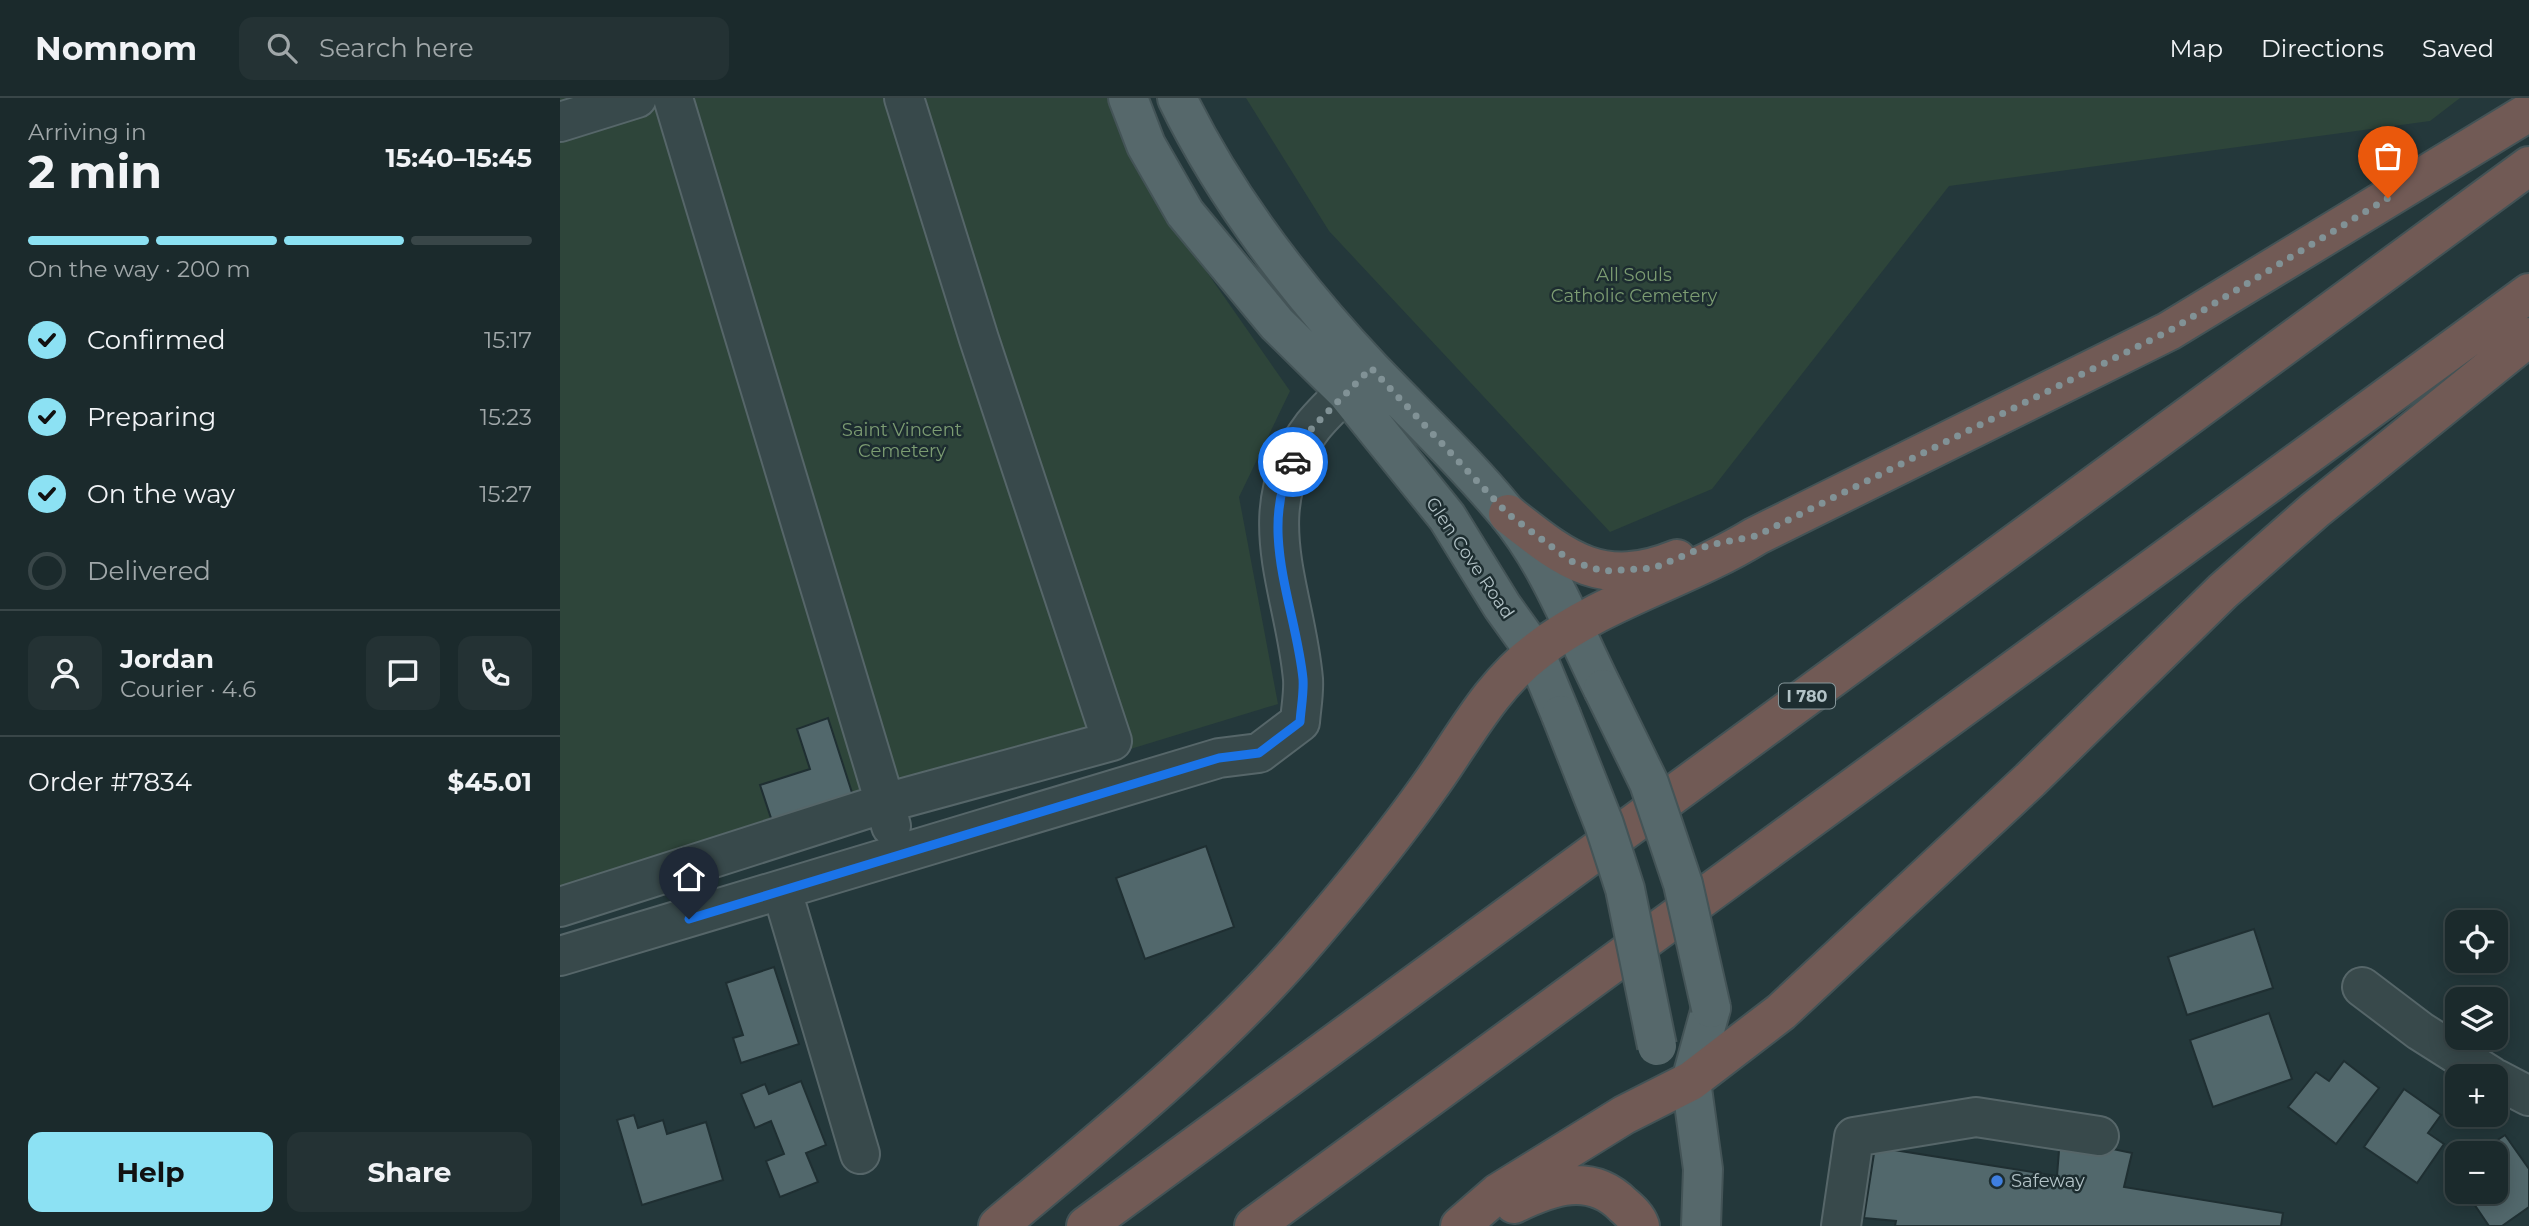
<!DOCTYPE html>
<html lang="en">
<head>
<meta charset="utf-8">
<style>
  :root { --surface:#1b2a2c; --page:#243234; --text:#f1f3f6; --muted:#a0a7a9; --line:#394648; --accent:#8ce1f3 }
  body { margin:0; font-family:Montserrat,sans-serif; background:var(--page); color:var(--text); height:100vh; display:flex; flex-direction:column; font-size:26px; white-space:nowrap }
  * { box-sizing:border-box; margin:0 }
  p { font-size:23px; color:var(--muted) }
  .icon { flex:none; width:38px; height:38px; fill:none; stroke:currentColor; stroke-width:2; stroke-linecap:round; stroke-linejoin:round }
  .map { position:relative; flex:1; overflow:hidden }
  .panel { display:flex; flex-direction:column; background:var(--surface); width:560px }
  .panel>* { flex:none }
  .tools { position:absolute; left:1885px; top:812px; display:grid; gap:14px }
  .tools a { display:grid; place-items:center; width:63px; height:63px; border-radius:14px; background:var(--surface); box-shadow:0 4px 18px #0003,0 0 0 2px var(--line); font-size:35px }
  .pin { position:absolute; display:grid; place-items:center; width:60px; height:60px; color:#fff; margin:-72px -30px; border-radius:50% 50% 50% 0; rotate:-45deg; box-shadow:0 0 7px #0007 }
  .pin .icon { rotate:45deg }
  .courier { position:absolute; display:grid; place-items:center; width:70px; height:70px; margin:-35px; border:5px solid #1a73e8; border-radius:50%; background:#fff; color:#222; box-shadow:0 2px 9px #0007 }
  .summary em { font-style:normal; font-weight:700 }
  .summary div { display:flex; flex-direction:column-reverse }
  .summary { display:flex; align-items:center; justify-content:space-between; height:119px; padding:0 28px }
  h1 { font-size:46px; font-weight:700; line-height:52px }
  .bar { display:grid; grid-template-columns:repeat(4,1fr); gap:10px 7px; align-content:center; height:84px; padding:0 28px }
  .bar i { height:9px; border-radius:5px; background:var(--line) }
  .bar .current { background:var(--accent) }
  .bar p { grid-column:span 4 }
  .line { display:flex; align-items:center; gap:18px; padding:0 28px; border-top:2px solid var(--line) }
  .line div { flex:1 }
  .round { display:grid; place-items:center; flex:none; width:74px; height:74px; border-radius:14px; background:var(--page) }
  ol { padding:0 28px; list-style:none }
  li { display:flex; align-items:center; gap:21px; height:77px }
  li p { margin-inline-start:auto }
  li .icon { padding:7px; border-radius:50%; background:var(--accent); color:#111; stroke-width:4 }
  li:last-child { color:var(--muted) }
  li i { width:38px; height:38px; border:4px solid var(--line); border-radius:50% }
  .cta { display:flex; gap:14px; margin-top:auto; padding:14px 28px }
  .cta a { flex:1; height:80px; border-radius:14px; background:var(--accent); color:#111; font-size:28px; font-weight:700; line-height:80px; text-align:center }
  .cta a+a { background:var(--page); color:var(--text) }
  header { display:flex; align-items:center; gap:42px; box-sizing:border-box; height:98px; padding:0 35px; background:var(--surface); border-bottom:2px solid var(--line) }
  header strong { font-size:33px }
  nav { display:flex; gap:38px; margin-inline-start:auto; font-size:24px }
  .search { width:490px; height:63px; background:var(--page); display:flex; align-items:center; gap:18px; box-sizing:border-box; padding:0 24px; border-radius:14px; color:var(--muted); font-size:26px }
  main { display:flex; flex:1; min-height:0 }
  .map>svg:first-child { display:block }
  .green { fill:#2e453a }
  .building { fill:#52686c; stroke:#1f2f32; stroke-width:2 }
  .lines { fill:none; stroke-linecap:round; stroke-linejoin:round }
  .minor-casing { stroke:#566669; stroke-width:42 }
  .major-casing { stroke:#445457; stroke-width:42 }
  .highway-casing { stroke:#435356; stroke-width:42 }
  .minor { stroke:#38494b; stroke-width:38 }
  .major { stroke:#56686b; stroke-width:38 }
  .highway { stroke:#715a55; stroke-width:38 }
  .major-bridge-casing { stroke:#445457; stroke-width:42; stroke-linecap:butt }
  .major-bridge { stroke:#56686b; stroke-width:38 }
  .done { stroke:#819296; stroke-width:7; stroke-dasharray:0 12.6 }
  .route { stroke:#1a73e8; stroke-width:9 }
  .shop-dot { fill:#3f7fe0; stroke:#1d2d30; stroke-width:2.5 }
  .labels { text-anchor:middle; stroke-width:5; stroke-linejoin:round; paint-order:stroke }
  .shield { fill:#1d2d30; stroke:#86969a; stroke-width:2 }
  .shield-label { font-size:16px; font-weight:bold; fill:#b3c3c7 }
  .park-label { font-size:18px; fill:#7c9c72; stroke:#1d2d30 }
  .street-label { font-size:18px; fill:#b3c3c7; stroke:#1d2d30 }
  .poi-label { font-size:18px; fill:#b3c3c7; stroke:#1d2d30; text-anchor:start }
</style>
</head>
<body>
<header>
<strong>Nomnom</strong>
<div class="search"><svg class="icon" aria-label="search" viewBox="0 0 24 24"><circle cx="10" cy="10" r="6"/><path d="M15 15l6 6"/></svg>Search here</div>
<nav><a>Map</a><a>Directions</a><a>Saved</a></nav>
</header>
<main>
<section class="panel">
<div class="summary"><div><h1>2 min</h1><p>Arriving in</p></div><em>15:40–15:45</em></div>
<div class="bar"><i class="current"></i><i class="current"></i><i class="current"></i><i></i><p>On the way · 200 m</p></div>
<ol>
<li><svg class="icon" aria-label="check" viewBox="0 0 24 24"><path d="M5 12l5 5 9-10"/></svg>Confirmed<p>15:17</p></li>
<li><svg class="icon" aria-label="check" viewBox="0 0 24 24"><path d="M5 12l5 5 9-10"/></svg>Preparing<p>15:23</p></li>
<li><svg class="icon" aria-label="check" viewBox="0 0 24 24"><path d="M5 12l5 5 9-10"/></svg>On the way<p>15:27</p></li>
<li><i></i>Delivered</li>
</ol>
<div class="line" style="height:126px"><a class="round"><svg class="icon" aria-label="person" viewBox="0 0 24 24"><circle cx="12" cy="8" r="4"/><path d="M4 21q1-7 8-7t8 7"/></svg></a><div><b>Jordan</b><p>Courier · 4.6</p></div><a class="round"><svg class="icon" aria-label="chat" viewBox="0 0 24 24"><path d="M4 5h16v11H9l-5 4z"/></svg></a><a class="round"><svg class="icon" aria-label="phone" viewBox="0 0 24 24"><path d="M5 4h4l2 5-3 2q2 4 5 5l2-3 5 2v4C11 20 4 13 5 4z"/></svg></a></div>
<div class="line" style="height:91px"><div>Order #7834</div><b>$45.01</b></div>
<div class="cta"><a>Help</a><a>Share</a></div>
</section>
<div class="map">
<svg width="1969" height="1128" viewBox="0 0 1969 1128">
  <rect width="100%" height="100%" fill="#24383b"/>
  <path class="green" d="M 0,0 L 552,0 L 586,87 L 730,293 L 679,399 L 718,606 L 0,825 Z
    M 686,0 L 1900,0 L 1870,23 L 1389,88 L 1152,391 L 1050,434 L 769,133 Z"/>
  <path class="building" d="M 268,620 L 295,704 L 212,723 L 200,687 L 250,671 L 237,631 Z
    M 646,748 L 674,829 L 585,861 L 556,780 Z
    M 1694,831 L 1713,890 L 1627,917 L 1608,859 Z
    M 214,869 L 239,946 L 181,965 L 173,940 L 183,937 L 166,885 Z
    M 1709,915 L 1732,981 L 1653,1009 L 1630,942 Z
    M 1784,963 L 1819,990 L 1776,1046 L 1728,1009 L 1756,974 L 1769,983 Z
    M 241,983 L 266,1047 L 246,1055 L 258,1084 L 220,1099 L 206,1063 L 224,1056 L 211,1023 L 195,1030 L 181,996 L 205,986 L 209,996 Z
    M 1844,991 L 1881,1017 L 1868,1035 L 1884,1046 L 1857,1085 L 1804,1049 Z
    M 74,1017 L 78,1030 L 103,1022 L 107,1036 L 146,1024 L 163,1082 L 82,1107 L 57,1022 Z
    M 1945,1037 L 1969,1071 L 1969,1109 L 1942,1128 L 1929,1128 L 1906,1094 L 1936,1094 L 1936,1055 L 1918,1055 Z
    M 1500,1040 L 1572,1055 L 1564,1089 L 1723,1115 L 1721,1128 L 1335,1128 L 1336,1123 L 1304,1120 L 1315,1049 L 1497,1078 Z"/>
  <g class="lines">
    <g class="minor-casing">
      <path id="minor" d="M 113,0 L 325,705 L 552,643 L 419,241 L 344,0
        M 0,24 L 77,0
        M 222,793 L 300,1056
        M 0,809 L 325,705 L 331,728
        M 0,858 L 659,660 L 699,655 L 740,624 C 741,610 744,595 743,581 C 735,490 688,413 753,328 C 770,307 791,290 810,271
        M 1802,889 L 1860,933 L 1931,978
        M 1936,981 L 1969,998
        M 1281,1128 L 1294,1039 L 1416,1019 L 1539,1038"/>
    </g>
    <g class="major-casing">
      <path id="major" d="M 568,0 L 586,47 L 625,115 L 717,226 L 787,295 L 887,419 L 942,508 L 975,554 L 1001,617
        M 617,0 C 666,101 734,189 811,271 C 856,318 904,363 946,414 C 989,465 1013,531 1043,591
        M 1141,1128 L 1143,1071 L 1131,983 L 1151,910"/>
    </g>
    <g class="highway-casing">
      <path id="highway" d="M 948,416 C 1005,461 1041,492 1117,461
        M 954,1106 C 991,1088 1030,1074 1063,1107 C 1070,1113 1077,1119 1080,1128
        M 438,1128 C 547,1037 660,946 751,838 C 792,790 833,740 869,689 C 903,642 930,588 977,553 C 1043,502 1126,481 1196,438 L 1609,233 L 1969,14
        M 526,1128 L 1969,68
        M 694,1128 L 1969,195
        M 900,1128 L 938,1095 L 1064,1017 L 1131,983 L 1221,914 L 1470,682 L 1663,493 L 1755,412 L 1969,239"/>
    </g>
    <use href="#minor" class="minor"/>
    <use href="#major" class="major"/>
    <use href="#highway" class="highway"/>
    <g class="major-bridge-casing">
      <path id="major-bridge" d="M 1043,591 L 1089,685 L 1123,786 L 1151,910
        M 1001,617 L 1044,726 L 1065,791 L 1097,948"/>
    </g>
    <use href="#major-bridge" class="major-bridge"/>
  </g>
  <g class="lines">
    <path class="done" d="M 733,364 L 752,330 L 811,270 L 948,416 L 1011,463 L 1043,473 L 1094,470 L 1149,447 L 1196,438 L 1609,233 L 1828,100"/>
    <path class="route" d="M 129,821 L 659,660 L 699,655 L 740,624 C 741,610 744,594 743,581 C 736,510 697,432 733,364"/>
  </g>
  <circle class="shop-dot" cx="1437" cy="1083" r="7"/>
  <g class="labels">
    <rect class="shield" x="1219" y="585.5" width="56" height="25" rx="5"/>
    <g class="shield-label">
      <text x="1247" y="604">I 780</text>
    </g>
    <g class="park-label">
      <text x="1074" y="183">All Souls<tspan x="1074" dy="21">Catholic Cemetery</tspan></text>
      <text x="342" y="338">Saint Vincent<tspan x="342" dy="21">Cemetery</tspan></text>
    </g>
    <g class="street-label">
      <text transform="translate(910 460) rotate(56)" y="6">Glen Cove Road</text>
    </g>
    <g class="poi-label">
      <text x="1451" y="1089">Safeway</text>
    </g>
  </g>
</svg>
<div class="tools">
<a><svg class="icon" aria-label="locate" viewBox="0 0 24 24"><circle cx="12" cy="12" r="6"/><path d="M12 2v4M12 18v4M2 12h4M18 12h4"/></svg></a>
<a><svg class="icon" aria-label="layers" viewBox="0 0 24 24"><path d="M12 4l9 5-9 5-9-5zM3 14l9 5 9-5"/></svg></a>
<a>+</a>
<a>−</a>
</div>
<div class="pin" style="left:1828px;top:100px;background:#ea580c"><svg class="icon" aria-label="bag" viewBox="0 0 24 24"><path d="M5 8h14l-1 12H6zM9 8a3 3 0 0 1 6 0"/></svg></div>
<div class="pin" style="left:129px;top:821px;background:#1f2937"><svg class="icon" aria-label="home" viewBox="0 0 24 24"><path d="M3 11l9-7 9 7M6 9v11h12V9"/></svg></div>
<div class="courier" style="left:733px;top:364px"><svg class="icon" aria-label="car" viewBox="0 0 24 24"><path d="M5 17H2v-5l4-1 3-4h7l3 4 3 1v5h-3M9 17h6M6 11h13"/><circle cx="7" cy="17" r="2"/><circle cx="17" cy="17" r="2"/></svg></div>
</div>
</main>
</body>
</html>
